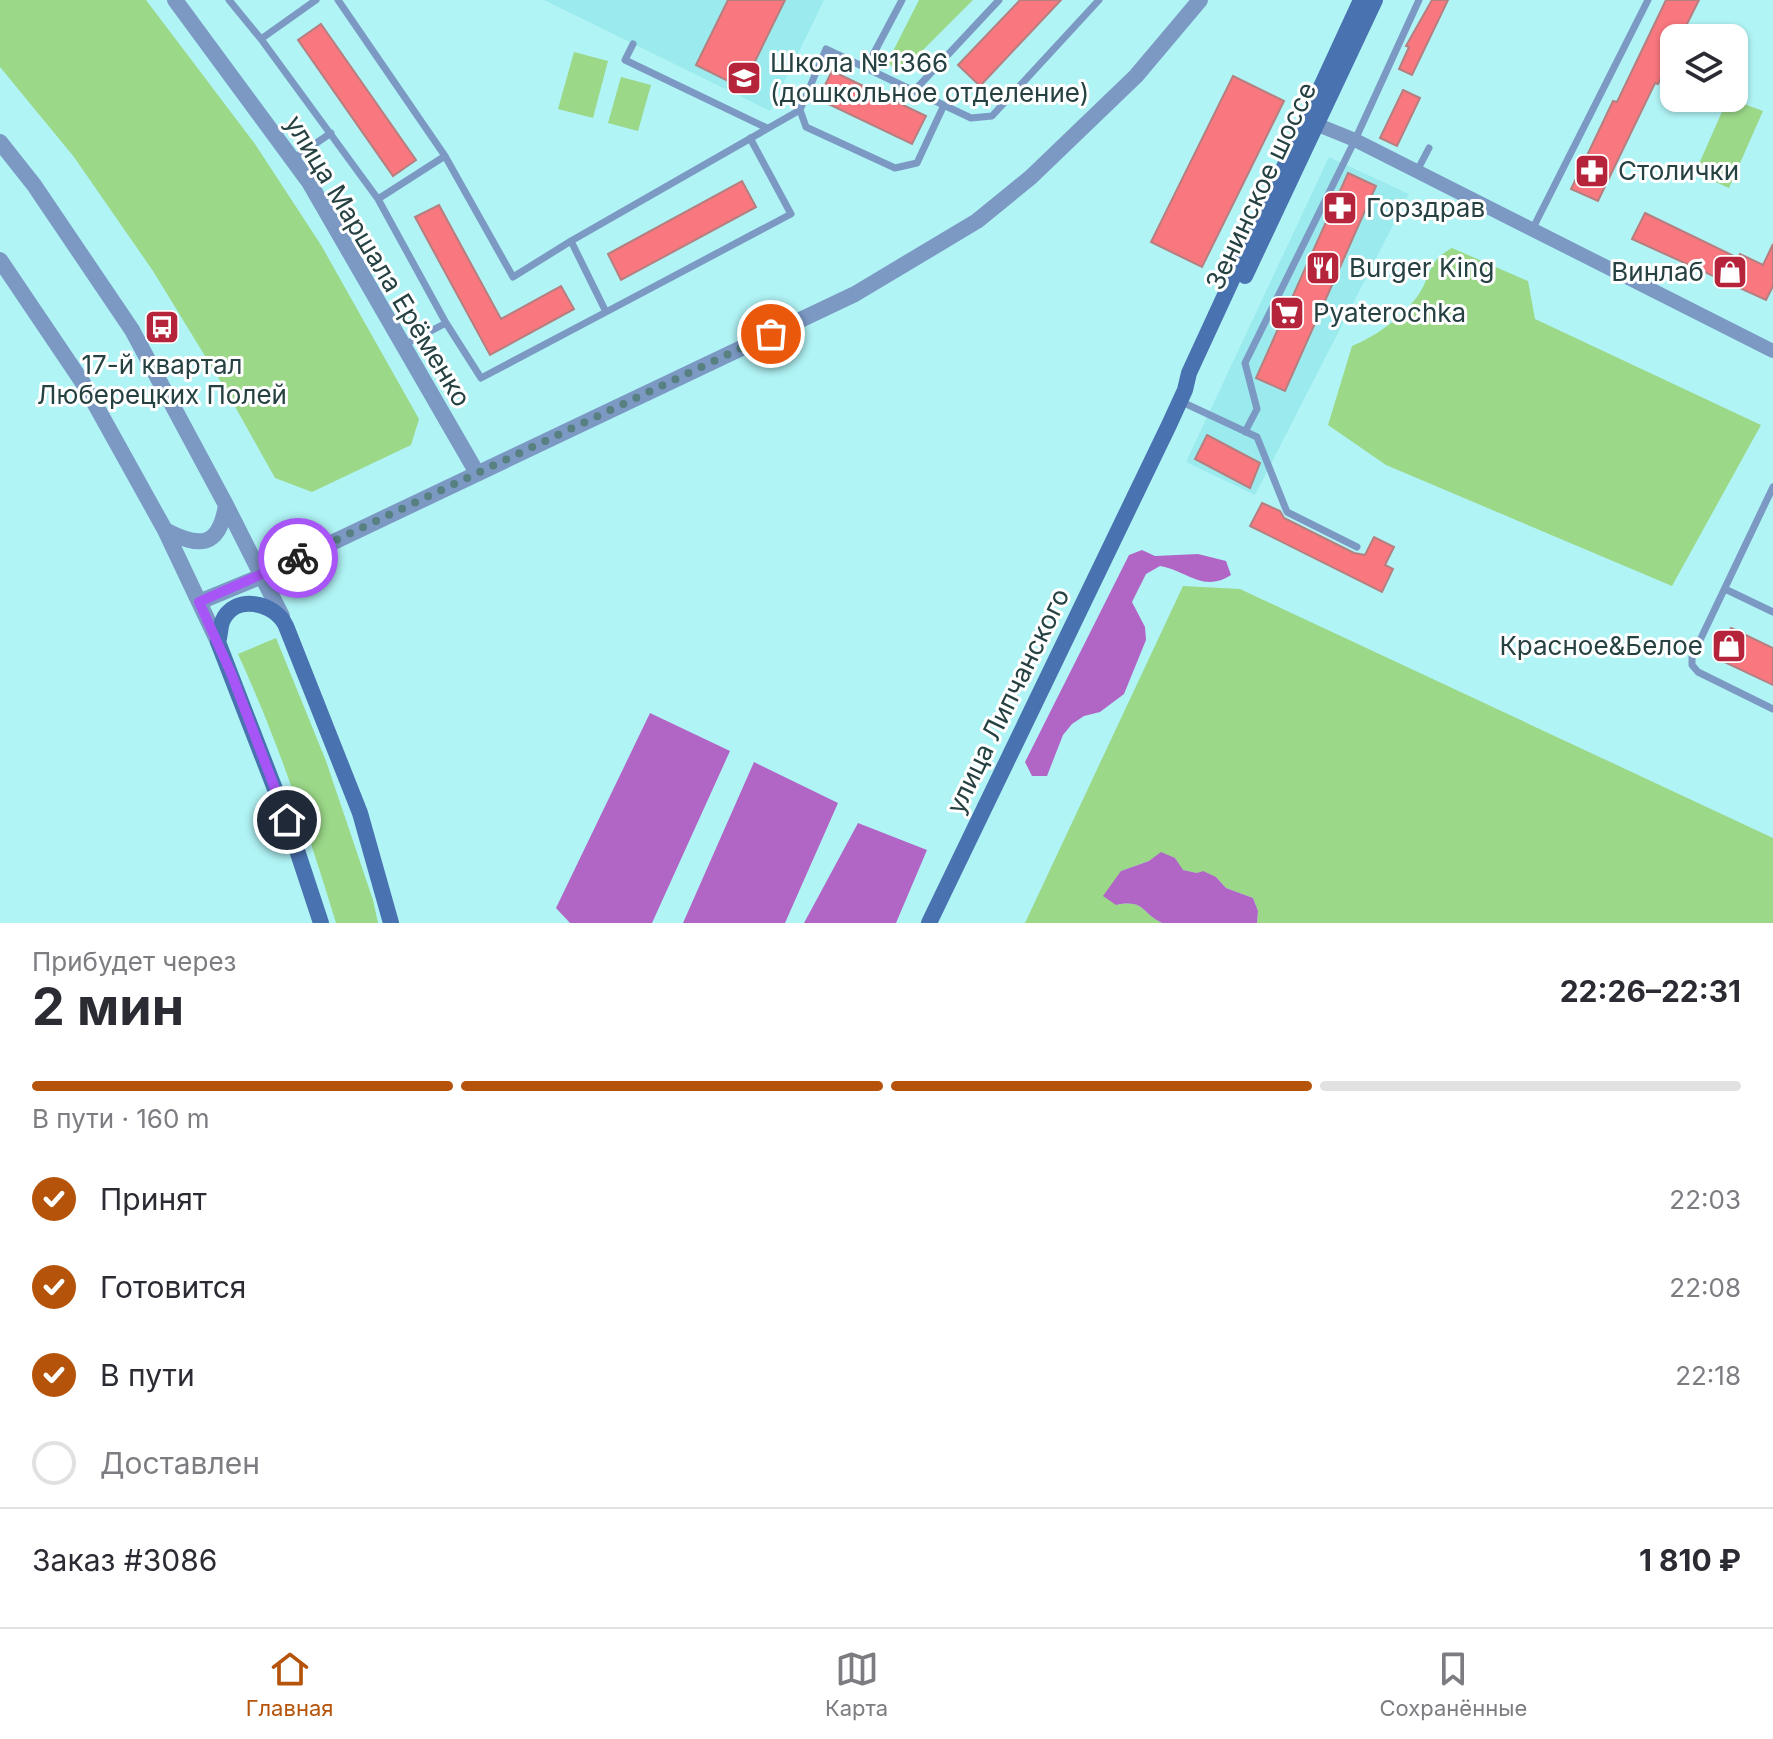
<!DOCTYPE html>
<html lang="ru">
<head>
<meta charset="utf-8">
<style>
  :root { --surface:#fff; --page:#f7f7f7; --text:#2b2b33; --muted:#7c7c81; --line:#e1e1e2; --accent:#b45309 }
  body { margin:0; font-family:Inter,sans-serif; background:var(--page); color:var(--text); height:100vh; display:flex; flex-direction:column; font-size:30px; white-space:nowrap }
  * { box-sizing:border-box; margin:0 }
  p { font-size:26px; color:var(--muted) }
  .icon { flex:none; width:44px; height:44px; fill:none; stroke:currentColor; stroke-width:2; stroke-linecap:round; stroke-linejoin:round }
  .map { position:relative; height:923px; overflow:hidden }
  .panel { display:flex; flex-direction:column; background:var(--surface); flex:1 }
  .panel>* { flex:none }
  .fabs { position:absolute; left:1660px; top:24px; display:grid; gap:16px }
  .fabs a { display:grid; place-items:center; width:88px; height:88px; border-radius:16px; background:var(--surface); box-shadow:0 2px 6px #0004; font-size:40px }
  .pin { position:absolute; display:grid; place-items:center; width:68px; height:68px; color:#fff; margin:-34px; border:4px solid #fff; border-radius:50%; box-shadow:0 2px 8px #0007 }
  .courier { position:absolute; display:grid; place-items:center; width:80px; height:80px; margin:-40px; border:6px solid #a855f7; border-radius:50%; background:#fff; color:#222; box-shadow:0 2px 10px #0007 }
  .headline em { font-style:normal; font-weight:700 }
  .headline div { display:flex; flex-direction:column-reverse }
  .headline { display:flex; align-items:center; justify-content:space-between; height:136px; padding:0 32px }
  h1 { font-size:52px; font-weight:700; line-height:60px }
  .bar { display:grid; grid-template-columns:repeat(4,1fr); gap:12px 8px; align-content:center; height:96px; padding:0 32px }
  .bar i { height:10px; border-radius:6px; background:var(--line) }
  .bar .current { background:var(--accent) }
  .bar p { grid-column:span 4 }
  .line { display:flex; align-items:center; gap:20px; padding:0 32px; border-top:2px solid var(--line) }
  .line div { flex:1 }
  ol { padding:0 32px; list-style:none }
  li { display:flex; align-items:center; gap:24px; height:88px }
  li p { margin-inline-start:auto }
  li .icon { padding:8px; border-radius:50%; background:var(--accent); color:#fff; stroke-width:4 }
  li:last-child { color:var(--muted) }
  li i { width:44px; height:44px; border:4px solid var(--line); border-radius:50% }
  .tabs { display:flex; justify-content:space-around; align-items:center; height:112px; border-top:2px solid var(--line); background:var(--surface); font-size:22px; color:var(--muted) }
  .tabs a { display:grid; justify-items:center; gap:4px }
  .tabs .current { color:var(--accent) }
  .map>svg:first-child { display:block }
  .built { fill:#9beaed }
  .green { fill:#9bd888 }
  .water { fill:#b166c6 }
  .building { fill:#f9777e; stroke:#b57f80; stroke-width:2 }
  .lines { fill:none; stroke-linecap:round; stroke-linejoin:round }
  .service { stroke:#7c99c4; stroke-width:7 }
  .minor { stroke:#7c99c4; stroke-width:14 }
  .tertiary { stroke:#7c99c4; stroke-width:16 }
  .secondary { stroke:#4972b0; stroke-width:16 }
  .done { stroke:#578081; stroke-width:8; stroke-dasharray:0 14.4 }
  .route { stroke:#a855f7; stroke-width:10 }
  .labels { text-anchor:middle; stroke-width:6; stroke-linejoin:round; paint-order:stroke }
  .poi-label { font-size:26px; fill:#264142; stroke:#fff; text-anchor:start }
  .street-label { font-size:26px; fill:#264142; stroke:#fff }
</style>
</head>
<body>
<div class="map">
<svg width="1773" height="923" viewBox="0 0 1773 923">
  <rect width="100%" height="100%" fill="#b1f4f6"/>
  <path class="built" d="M 544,0 L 824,0 L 770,111 Z
    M 1329,157 L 1409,194 L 1255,495 L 1186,462 Z"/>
  <path class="green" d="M 0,0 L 146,0 L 255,144 L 321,245 L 419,419 L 411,445 L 312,492 L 275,478 L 224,387 L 153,271 L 74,157 L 0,67 Z
    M 919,0 L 973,0 L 901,72 L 887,63 Z
    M 574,52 L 608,61 L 593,118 L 558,109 Z
    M 621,77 L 651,85 L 638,131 L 608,123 Z
    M 1728,98 L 1763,111 L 1729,188 L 1695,173 Z
    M 1452,248 L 1528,281 L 1535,319 L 1761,425 L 1672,586 L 1386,465 L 1328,425 L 1352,346 C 1376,336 1400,319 1417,297 C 1432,276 1426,262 1452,248 Z
    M 1183,586 L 1240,589 L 1773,838 L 1773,923 L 1257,923 L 1258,911 L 1253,898 L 1226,888 L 1216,877 L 1182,870 L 1175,858 L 1149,861 L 1121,871 L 1116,905 C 1145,899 1141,913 1162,923 L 1025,923 Z
    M 276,638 L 326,761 L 373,900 L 378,923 L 336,923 C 308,831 278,741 238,654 Z"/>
  <path class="water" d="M 1142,550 L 1155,556 L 1198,554 L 1226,561 L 1231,575 C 1203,593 1188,571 1160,566 L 1146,574 L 1132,602 L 1145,627 L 1146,640 L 1124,694 L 1100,712 L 1084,716 L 1072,724 L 1063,735 L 1047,776 L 1032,776 L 1025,762 L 1129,555 Z
    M 650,713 L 730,751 L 652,923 L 570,923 L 556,908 Z
    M 754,762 L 838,803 L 785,923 L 683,923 Z
    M 858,823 L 927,850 L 896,923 L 804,923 Z
    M 1161,852 L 1175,858 L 1183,870 L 1197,873 L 1203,871 L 1216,877 L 1226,888 L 1253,898 L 1258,911 L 1257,923 L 1162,923 C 1141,913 1145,899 1116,905 L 1103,896 L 1121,871 L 1149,861 Z"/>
  <path class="building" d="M 728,0 L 785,0 L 742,88 L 696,65 Z
    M 1020,0 L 1061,0 L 980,86 L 958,65 Z
    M 1432,0 L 1448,0 L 1412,75 L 1399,69 L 1409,47 L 1406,46 Z
    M 1666,0 L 1699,0 L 1680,38 L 1674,38 L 1674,51 L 1658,84 L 1655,83 L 1598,201 L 1571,189 L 1613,101 L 1617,102 Z
    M 321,24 L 416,160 L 393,176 L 298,40 Z
    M 832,71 L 926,116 L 912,144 L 818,99 Z
    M 1233,76 L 1284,101 L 1202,267 L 1151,242 Z
    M 1403,90 L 1420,98 L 1397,146 L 1380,138 Z
    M 1348,173 L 1376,186 L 1285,391 L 1256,378 Z
    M 742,181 L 756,207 L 621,280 L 608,254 Z
    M 439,205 L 501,319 L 561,286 L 574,309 L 490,355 L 415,217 Z
    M 1645,213 L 1738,258 L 1740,254 L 1763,265 L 1773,244 L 1773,286 L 1766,300 L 1632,239 Z
    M 1207,435 L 1260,463 L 1250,488 L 1195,459 Z
    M 1262,503 L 1280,511 L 1284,518 L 1354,553 L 1365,555 L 1374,537 L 1394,547 L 1385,565 L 1393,569 L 1382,592 L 1250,526 Z
    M 1731,628 L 1773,648 L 1773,685 L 1716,658 Z"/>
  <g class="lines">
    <path class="service" d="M 229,0 L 261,39 L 316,0
      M 338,0 L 445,156 L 513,277 L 571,241 L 800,110
      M 902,0 L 866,68 L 914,91 L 999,0
      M 261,39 L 378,199 L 446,323 L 481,378 L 606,312 L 571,241
      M 633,44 L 625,60 L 767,128
      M 866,68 L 826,49 L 800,110 L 806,127 L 895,168 L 917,163 L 944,105
      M 914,91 L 971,118 L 992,116 L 1099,0
      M 293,159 L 331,133
      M 1417,171 L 1429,148
      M 378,199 L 445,156
      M 1532,230 L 1648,0
      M 606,312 L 791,214 L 750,138
      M 404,345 L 446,323
      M 1182,402 L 1257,437 L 1287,512 L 1357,547
      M 1245,432 L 1257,409 L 1245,363 L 1355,140 L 1419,0
      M 1773,487 L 1692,657 L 1692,665 L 1698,672 L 1773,709
      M 1725,589 L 1773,612"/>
    <path class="minor" d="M 1318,125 L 1355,140 L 1773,351"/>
    <path class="tertiary" d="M 175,0 L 309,182 L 477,473
      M 0,142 L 34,185 L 132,330 L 226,505 L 282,616
      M 0,260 L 85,386 L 165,530 L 218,642
      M 165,530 C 200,548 219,548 226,505
      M 199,602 L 262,576 L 855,294 L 977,221 L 1031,177 L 1136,76 L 1200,0"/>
    <path class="secondary" d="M 1245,276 L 1375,0
      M 321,923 L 287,820 L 218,642 C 220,636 220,628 222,622 C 234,593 275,602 286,626 L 360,813 L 391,923
      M 929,923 L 1169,425 L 1185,390 L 1189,373 L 1361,0"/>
  </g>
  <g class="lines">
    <path class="done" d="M 298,558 L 771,334"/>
    <path class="route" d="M 287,820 L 231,673 L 199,602 L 298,558"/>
  </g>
  <defs>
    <g id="school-square" transform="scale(1.8)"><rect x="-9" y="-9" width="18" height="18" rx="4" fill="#b6243b" stroke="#fff"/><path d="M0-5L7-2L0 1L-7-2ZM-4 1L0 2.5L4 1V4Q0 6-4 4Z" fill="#fff"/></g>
    <g id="pharmacy-square" transform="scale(1.8)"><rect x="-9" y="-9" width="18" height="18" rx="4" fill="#b6243b" stroke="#fff"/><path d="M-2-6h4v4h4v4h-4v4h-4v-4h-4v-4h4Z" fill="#fff"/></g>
    <g id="restaurant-square" transform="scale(1.8)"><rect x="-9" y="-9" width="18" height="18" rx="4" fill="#b6243b" stroke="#fff"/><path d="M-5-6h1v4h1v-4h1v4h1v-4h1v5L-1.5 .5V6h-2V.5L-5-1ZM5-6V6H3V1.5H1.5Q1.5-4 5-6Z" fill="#fff"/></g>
    <g id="shop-square" transform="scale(1.8)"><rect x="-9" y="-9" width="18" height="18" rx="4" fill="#b6243b" stroke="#fff"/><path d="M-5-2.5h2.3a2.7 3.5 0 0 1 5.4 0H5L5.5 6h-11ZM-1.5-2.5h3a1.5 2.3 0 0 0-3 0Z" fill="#fff"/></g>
    <g id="supermarket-square" transform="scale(1.8)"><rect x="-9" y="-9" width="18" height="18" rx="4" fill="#b6243b" stroke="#fff"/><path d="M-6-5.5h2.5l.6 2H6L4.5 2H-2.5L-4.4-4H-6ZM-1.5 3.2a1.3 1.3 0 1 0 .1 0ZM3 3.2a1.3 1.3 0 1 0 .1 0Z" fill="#fff"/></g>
    <g id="bus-square" transform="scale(1.8)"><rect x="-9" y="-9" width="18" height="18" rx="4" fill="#b6243b" stroke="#fff"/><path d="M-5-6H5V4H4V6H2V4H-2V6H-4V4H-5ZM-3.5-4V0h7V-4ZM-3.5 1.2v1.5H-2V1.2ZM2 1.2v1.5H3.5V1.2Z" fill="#fff"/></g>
  </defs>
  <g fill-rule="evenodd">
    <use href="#school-square" x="744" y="78"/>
    <use href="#pharmacy-square" x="1592" y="171"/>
    <use href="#pharmacy-square" x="1340" y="208"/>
    <use href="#restaurant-square" x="1323" y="268"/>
    <use href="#shop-square" x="1730" y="272"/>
    <use href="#supermarket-square" x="1287" y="313"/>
    <use href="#bus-square" x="162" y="327"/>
    <use href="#shop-square" x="1729" y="646"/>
  </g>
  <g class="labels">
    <g class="poi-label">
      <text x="770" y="72">Школа №1366<tspan x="770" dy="30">(дошкольное отделение)</tspan></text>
      <text x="1618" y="180">Столички</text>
      <text x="1366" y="217">Горздрав</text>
      <text x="1349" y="277">Burger King</text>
      <text x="1704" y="281" text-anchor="end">Винлаб</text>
      <text x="1313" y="322">Pyaterochka</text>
      <text x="162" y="374" text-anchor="middle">17-й квартал<tspan x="162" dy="30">Люберецких Полей</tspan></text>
      <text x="1703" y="655" text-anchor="end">Красное&amp;Белое</text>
    </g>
    <g class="street-label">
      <text transform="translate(1261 186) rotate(-65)" y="9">Зенинское шоссе</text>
      <text transform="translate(378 261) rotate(59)" y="9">улица Маршала Ерёменко</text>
      <text transform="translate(1008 701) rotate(-64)" y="9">улица Липчанского</text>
    </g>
  </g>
</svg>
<div class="fabs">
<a><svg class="icon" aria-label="layers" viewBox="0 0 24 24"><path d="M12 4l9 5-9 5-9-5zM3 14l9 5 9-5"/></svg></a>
</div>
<div class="pin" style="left:771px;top:334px;background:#ea580c"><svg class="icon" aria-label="bag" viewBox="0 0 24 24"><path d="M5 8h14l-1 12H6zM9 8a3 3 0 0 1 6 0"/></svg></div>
<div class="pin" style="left:287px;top:820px;background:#1f2937"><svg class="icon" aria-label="home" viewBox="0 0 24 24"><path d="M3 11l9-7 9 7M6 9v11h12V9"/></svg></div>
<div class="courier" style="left:298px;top:558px"><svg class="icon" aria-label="bike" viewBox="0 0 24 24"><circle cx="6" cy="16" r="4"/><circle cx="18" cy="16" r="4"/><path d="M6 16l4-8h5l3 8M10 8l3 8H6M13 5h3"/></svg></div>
</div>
<section class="panel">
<div class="headline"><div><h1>2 мин</h1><p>Прибудет через</p></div><em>22:26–22:31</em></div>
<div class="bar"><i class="current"></i><i class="current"></i><i class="current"></i><i></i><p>В пути · 160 m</p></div>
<ol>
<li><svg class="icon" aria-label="check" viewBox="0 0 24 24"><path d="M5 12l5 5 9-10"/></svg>Принят<p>22:03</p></li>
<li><svg class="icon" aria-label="check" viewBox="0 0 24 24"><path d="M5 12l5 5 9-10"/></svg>Готовится<p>22:08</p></li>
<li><svg class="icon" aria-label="check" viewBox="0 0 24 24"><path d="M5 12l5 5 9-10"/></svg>В пути<p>22:18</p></li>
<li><i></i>Доставлен</li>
</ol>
<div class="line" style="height:104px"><div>Заказ #3086</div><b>1 810 ₽</b></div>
</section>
<nav class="tabs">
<a class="current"><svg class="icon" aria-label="home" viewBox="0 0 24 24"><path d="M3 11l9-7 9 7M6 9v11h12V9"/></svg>Главная</a>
<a><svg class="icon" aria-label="map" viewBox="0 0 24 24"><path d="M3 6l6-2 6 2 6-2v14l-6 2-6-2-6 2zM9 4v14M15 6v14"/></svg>Карта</a>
<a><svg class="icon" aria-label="saved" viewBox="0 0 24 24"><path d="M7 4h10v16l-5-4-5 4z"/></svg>Сохранённые</a>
</nav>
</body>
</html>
